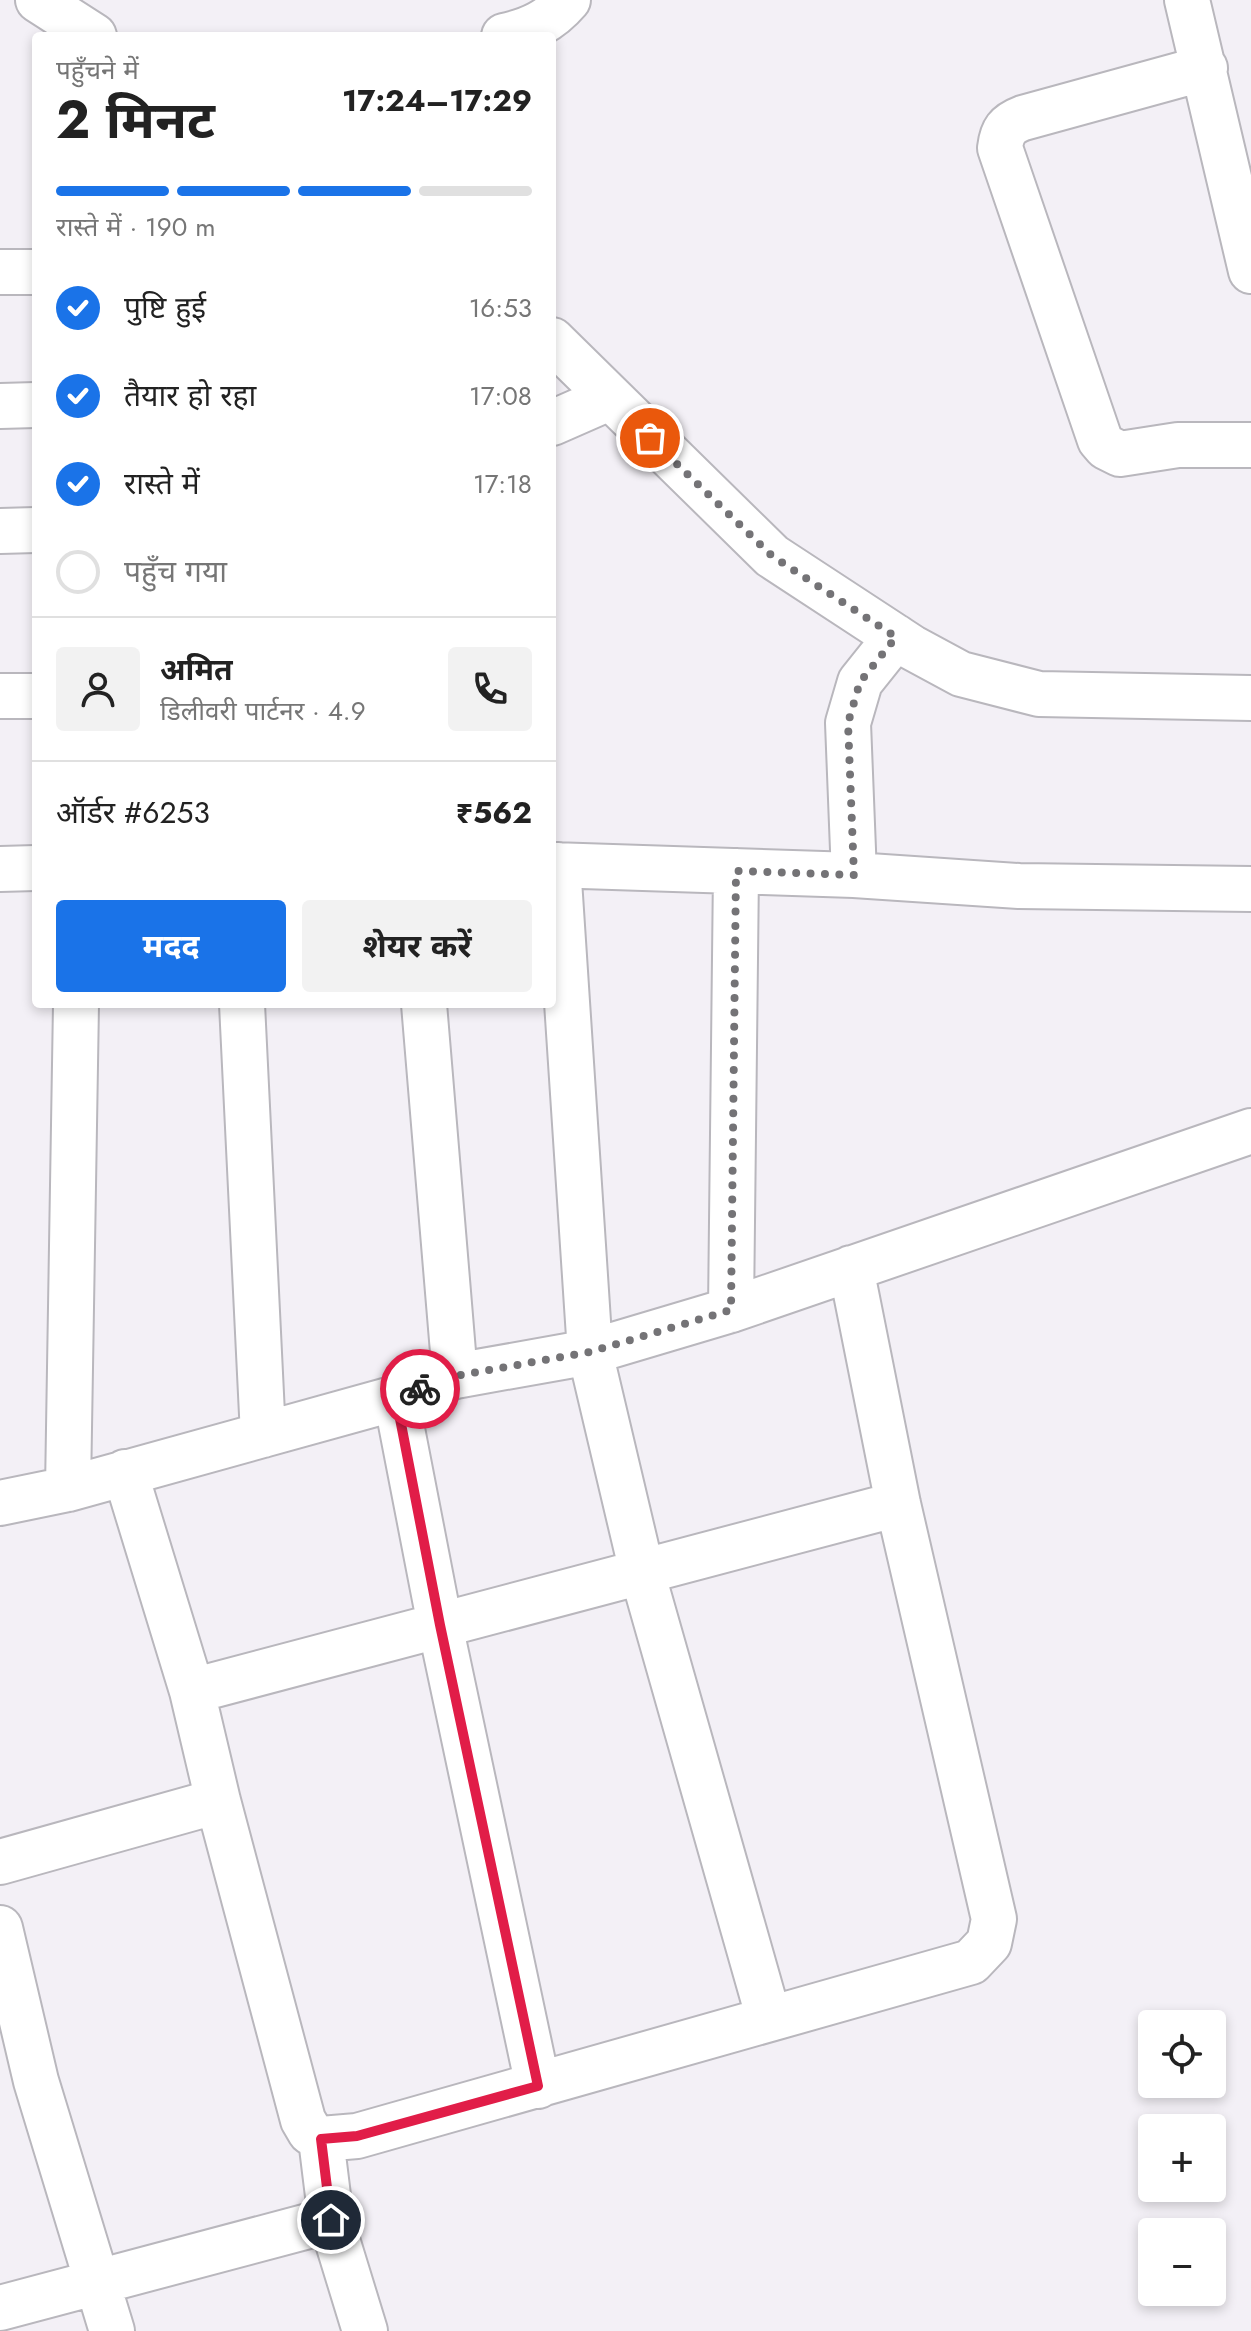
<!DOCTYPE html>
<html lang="hi">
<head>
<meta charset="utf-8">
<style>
  :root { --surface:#fff; --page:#f2f2f2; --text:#222; --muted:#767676; --line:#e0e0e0; --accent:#1a73e8 }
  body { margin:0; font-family:Jost,"Noto Sans Devanagari",sans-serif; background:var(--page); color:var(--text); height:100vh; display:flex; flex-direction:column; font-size:30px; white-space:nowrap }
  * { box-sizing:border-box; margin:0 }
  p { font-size:26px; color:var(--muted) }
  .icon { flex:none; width:44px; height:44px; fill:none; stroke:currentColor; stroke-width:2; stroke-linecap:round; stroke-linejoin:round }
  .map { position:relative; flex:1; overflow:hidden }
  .details { position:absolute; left:32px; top:32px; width:524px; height:976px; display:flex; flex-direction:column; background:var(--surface); border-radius:8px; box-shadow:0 4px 12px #0003 }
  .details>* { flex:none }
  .fabs { position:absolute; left:1138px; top:2010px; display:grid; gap:16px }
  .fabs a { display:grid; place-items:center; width:88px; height:88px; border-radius:8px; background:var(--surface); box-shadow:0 4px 12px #0003; font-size:40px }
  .pin { position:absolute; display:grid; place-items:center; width:68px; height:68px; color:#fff; margin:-34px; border:4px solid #fff; border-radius:50%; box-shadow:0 2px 8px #0007 }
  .courier { position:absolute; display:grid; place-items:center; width:80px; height:80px; margin:-40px; border:6px solid #e11d48; border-radius:50%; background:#fff; color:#222; box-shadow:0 2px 10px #0007 }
  .headline em { font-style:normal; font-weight:700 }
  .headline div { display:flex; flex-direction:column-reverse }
  .headline { display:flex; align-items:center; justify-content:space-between; height:136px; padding:0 24px }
  h1 { font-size:52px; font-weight:700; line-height:60px }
  .bar { display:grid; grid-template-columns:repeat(4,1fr); gap:12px 8px; align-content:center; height:96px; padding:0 24px }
  .bar i { height:10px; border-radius:6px; background:var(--line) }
  .bar .current { background:var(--accent) }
  .bar p { grid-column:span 4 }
  .line { display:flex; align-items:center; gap:20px; padding:0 24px; border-top:2px solid var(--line) }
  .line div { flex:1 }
  .round { display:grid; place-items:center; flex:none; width:84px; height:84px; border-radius:8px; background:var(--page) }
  ol { padding:0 24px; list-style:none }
  li { display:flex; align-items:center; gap:24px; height:88px }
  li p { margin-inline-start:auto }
  li .icon { padding:8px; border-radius:50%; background:var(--accent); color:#fff; stroke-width:4 }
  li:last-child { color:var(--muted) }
  li i { width:44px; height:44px; border:4px solid var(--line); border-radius:50% }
  .action { display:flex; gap:16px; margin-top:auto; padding:16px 24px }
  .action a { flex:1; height:92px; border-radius:8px; background:var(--accent); color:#fff; font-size:32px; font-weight:700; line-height:92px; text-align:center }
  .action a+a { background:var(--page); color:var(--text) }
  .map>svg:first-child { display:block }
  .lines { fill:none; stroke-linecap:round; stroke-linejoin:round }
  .minor-casing { stroke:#b9b7bd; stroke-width:48 }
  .minor { stroke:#fff; stroke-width:44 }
  .done { stroke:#747376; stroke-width:8; stroke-dasharray:0 14.4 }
  .route { stroke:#e11d48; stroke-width:10 }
</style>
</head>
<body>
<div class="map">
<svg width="1251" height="2331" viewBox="0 0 1251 2331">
  <rect width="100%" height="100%" fill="#f3f0f6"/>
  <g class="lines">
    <g class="minor-casing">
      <path id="minor" d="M 38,0 L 94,36
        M 1187,0 L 1251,271
        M 504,36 C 531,30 550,21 568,0
        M 1205,68 L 1023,118 C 1007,124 1002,131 1000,148 L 1100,440 L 1106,447 L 1120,454 L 1178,445 L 1251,445
        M 0,272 L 36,272
        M 552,340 L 772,556 L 911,647 L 961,674 L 1039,694 L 1251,698
        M 0,406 L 36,405
        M 552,423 L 609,398
        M 0,531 L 36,530
        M 0,696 L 36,696
        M 552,865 L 854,875 L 1019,886 L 1251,889
        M 558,865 L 590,1352 L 642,1572 L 769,2019
        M 0,869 L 36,868
        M 854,875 L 848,723 L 860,682 L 896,637
        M 242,1004 L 263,1435
        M 424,1004 L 455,1376
        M 731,1310 L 736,871
        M 396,1398 L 440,1625 L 538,2086
        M 125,1472 L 192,1691 L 218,1801 L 303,2120 L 310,2132 L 321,2139 L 357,2136 L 971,1962 L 989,1943 L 994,1919 L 898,1504 L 851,1268
        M 68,1489 L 76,1004
        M 0,1503 L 68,1489 L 396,1398 L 455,1376 L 590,1352 L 731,1310 L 1251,1131
        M 192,1691 L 898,1504
        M 0,1862 L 218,1801
        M 0,1928 L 36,2081 L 112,2331
        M 331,2220 L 365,2331
        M 0,2308 L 331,2220 L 321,2139"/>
    </g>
    <use href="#minor" class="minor"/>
  </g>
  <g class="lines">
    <path class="done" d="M 420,1389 L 455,1376 L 590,1352 L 731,1310 L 736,871 L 854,875 L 848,723 L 860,682 L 896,637 L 772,556 L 650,438"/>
    <path class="route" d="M 331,2220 L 321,2139 L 357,2136 L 538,2086 L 440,1625 L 396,1398 L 420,1389"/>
  </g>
</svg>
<div class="fabs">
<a><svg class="icon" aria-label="locate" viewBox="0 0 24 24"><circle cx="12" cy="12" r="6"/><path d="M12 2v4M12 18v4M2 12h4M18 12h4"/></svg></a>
<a>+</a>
<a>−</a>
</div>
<div class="pin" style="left:650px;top:438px;background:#ea580c"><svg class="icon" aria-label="bag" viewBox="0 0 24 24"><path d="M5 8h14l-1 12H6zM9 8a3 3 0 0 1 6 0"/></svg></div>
<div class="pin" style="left:331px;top:2220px;background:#1f2937"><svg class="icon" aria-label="home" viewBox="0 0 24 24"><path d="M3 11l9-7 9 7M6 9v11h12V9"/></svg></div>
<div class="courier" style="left:420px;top:1389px"><svg class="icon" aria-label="bike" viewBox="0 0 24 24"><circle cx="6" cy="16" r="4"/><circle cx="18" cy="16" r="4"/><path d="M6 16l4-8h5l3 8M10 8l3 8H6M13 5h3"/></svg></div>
<section class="details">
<div class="headline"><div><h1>2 मिनट</h1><p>पहुँचने में</p></div><em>17:24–17:29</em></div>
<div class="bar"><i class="current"></i><i class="current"></i><i class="current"></i><i></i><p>रास्ते में · 190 m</p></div>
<ol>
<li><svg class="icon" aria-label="check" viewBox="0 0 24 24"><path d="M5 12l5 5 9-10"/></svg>पुष्टि हुई<p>16:53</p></li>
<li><svg class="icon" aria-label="check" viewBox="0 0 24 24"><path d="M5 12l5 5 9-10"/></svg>तैयार हो रहा<p>17:08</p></li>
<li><svg class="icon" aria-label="check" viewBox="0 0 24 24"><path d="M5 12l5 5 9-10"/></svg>रास्ते में<p>17:18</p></li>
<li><i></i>पहुँच गया</li>
</ol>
<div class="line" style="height:144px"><a class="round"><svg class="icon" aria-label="person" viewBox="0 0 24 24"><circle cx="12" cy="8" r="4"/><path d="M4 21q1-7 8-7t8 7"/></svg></a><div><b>अमित</b><p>डिलीवरी पार्टनर · 4.9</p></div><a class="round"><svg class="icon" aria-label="phone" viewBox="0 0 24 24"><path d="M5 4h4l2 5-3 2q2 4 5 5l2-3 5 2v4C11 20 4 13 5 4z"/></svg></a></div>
<div class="line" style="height:104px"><div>ऑर्डर #6253</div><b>₹562</b></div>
<div class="action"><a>मदद</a><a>शेयर करें</a></div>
</section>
</div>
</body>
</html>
